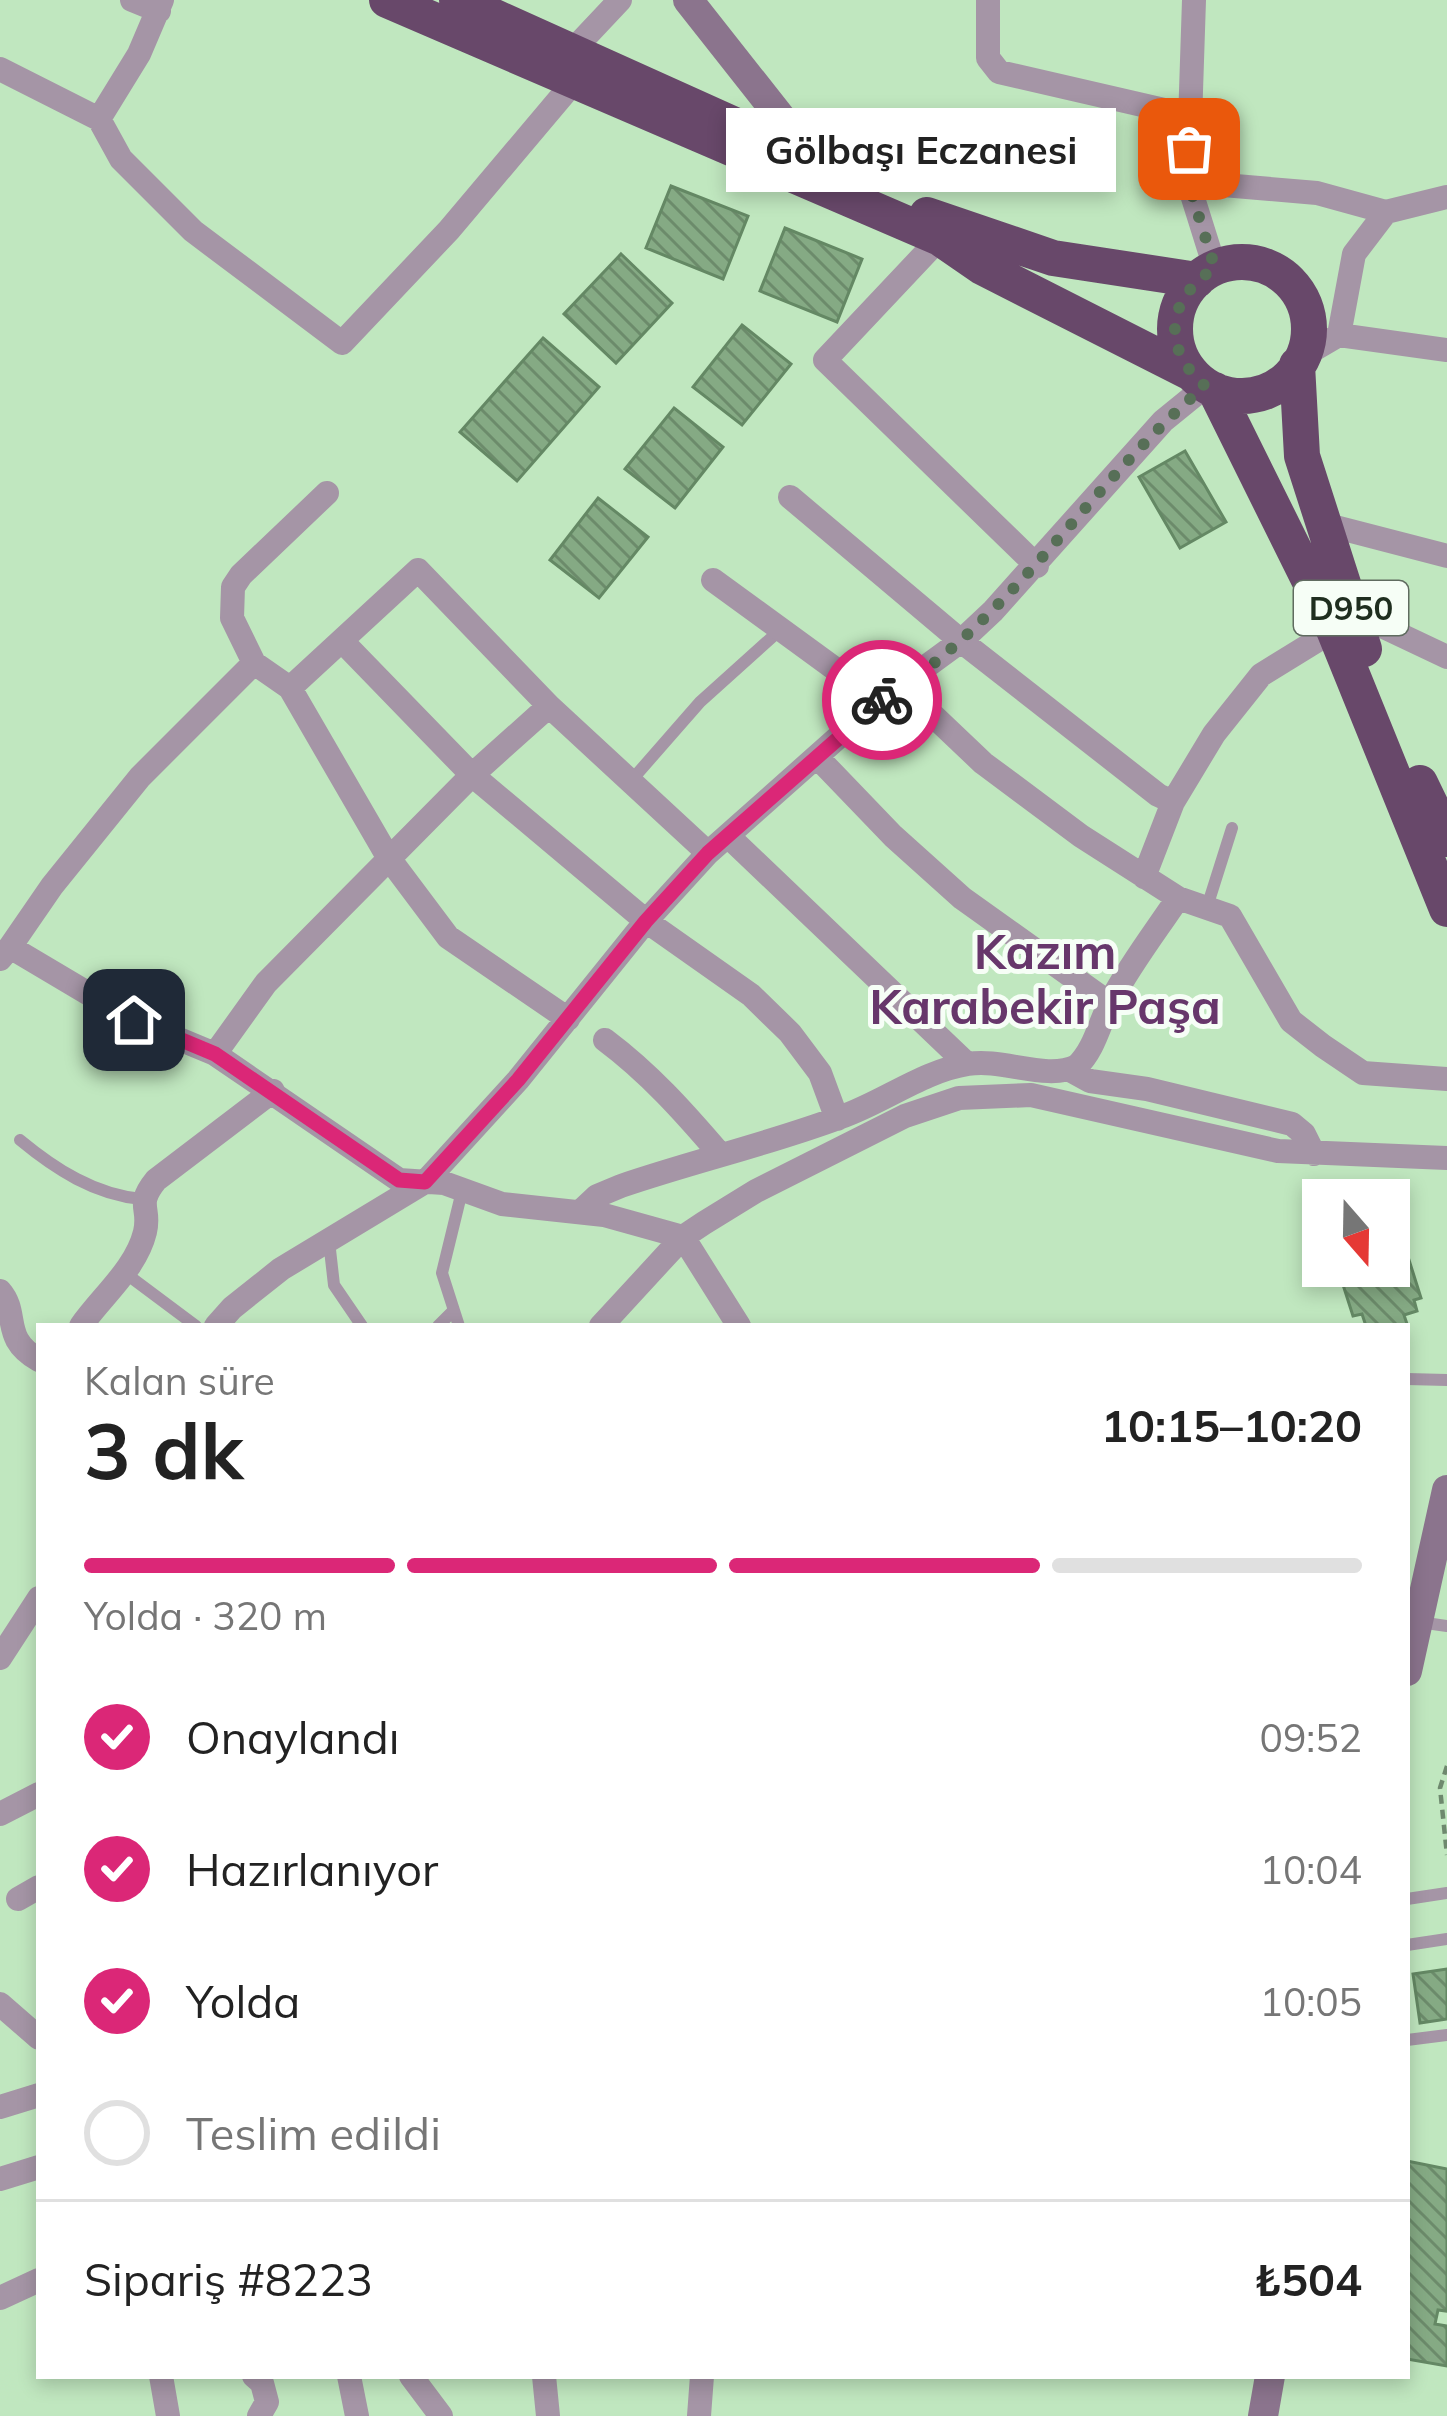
<!DOCTYPE html>
<html lang="tr">
<head>
<meta charset="utf-8">
<style>
  :root { --surface:#fff; --page:#f6f6f6; --text:#222; --muted:#767676; --line:#e0e0e0; --accent:#db2777 }
  body { margin:0; font-family:Mulish,sans-serif; background:var(--page); color:var(--text); height:100vh; display:flex; flex-direction:column; font-size:45px; white-space:nowrap }
  * { box-sizing:border-box; margin:0 }
  p { font-size:39px; color:var(--muted) }
  .icon { flex:none; width:66px; height:66px; fill:none; stroke:currentColor; stroke-width:2; stroke-linecap:round; stroke-linejoin:round }
  .map { position:relative; flex:1; overflow:hidden }
  .side { position:absolute; left:36px; top:1323px; width:1374px; height:1056px; display:flex; flex-direction:column; background:var(--surface); border-radius:0px; box-shadow:0 6px 18px #0003 }
  .side>* { flex:none }
  .needle { width:78px; rotate:160deg }
  .tools { position:absolute; left:1302px; top:1179px; display:grid; gap:24px }
  .tools a { display:grid; place-items:center; width:108px; height:108px; border-radius:0px; background:var(--surface); box-shadow:0 6px 18px #0003; font-size:60px }
  .pin { position:absolute; display:grid; place-items:center; width:102px; height:102px; color:#fff; margin:-51px; border-radius:24px; box-shadow:0 6px 18px #0006 }
  .courier { position:absolute; display:grid; place-items:center; width:120px; height:120px; margin:-60px; border:9px solid #db2777; border-radius:50%; background:#fff; color:#222; box-shadow:0 3px 15px #0007 }
  .bubble { position:absolute; height:84px; border-radius:0px; background:var(--surface); box-shadow:0 6px 18px #0003; font-size:39px; font-weight:700; line-height:84px; text-align:center }
  .head em { font-style:normal; font-weight:700 }
  .head div { display:flex; flex-direction:column-reverse }
  .head { display:flex; align-items:center; justify-content:space-between; height:204px; padding:0 48px }
  h1 { font-size:78px; font-weight:700; line-height:90px }
  .bar { display:grid; grid-template-columns:repeat(4,1fr); gap:18px 12px; align-content:center; height:144px; padding:0 48px }
  .bar i { height:15px; border-radius:9px; background:var(--line) }
  .bar .selected { background:var(--accent) }
  .bar p { grid-column:span 4 }
  .line { display:flex; align-items:center; gap:30px; padding:0 48px; border-top:3px solid var(--line) }
  .line div { flex:1 }
  ol { padding:0 48px; list-style:none }
  li { display:flex; align-items:center; gap:36px; height:132px }
  li p { margin-inline-start:auto }
  li .icon { padding:12px; border-radius:50%; background:var(--accent); color:#fff; stroke-width:4 }
  li:last-child { color:var(--muted) }
  li i { width:66px; height:66px; border:6px solid var(--line); border-radius:50% }
  .map>svg:first-child { display:block }
  .building { fill:url(#building-back-hatch); stroke:#648864; stroke-width:3 }
  .lines { fill:none; stroke-linecap:round; stroke-linejoin:round }
  .path { stroke:#6e896e; stroke-width:4.5; stroke-dasharray:9 6; stroke-linecap:butt }
  .lane { stroke:#a595a6; stroke-width:12 }
  .street { stroke:#a595a6; stroke-width:24 }
  .secondary { stroke:#8b748d; stroke-width:30 }
  .highway { stroke:#68486a; stroke-width:36 }
  .done { stroke:#576f57; stroke-width:12; stroke-dasharray:0 21.6 }
  .route { stroke:#db2777; stroke-width:15 }
  .labels { text-anchor:middle; stroke-width:10; stroke-linejoin:round; paint-order:stroke }
  .shield { fill:#f6fef6; stroke:#606c60; stroke-width:3 }
  .shield-label { font-size:33px; font-weight:bold; fill:#1f2e1f }
  .district-label { font-size:48px; font-weight:bold; fill:#67376b; stroke:#f6fef6 }
</style>
</head>
<body>
<div class="map">
<svg width="1447" height="2416" viewBox="0 0 1447 2416">
  <defs>
    <pattern id="building-back-hatch" width="6" height="6" patternUnits="userSpaceOnUse" patternTransform="scale(3)"><rect width="6" height="6" fill="#85aa84"/><path d="M-1 5l2 2M0 0l6 6M5-1l2 2" fill="none" stroke="#6c8b6b"/></pattern>
  </defs>
  <rect width="100%" height="100%" fill="#c0e7bf"/>
  <path class="building" d="M 671,186 L 748,216 L 723,279 L 646,248 Z
    M 785,228 L 862,259 L 837,322 L 760,291 Z
    M 621,254 L 672,303 L 616,363 L 564,314 Z
    M 742,325 L 791,364 L 742,425 L 693,387 Z
    M 543,338 L 599,387 L 517,481 L 460,432 Z
    M 674,408 L 723,447 L 675,508 L 625,469 Z
    M 1185,451 L 1226,522 L 1180,548 L 1139,477 Z
    M 598,498 L 648,537 L 599,598 L 550,560 Z
    M 1398,1225 L 1421,1298 L 1414,1300 L 1417,1311 L 1404,1315 L 1408,1327 L 1366,1326 L 1362,1314 L 1353,1316 L 1337,1266 L 1389,1266 L 1389,1227 Z
    M 1447,1969 L 1447,2019 L 1420,2023 L 1413,1974 Z
    M 1407,2161 L 1447,2169 L 1447,2307 L 1446,2311 L 1438,2310 L 1435,2324 L 1447,2326 L 1447,2366 L 1407,2359 Z"/>
  <g class="lines">
    <path class="path" d="M 1447,1766 L 1440,1788 L 1447,1855"/>
    <path class="lane" d="M 630,782 L 700,702 L 780,630
      M 1207,907 L 1232,828
      M 20,1140 C 55,1169 95,1195 142,1199
      M 329,1241 L 334,1285 L 362,1326
      M 125,1273 L 196,1326
      M 438,1326 L 453,1311
      M 459,1326 L 442,1273 L 462,1191
      M 1407,1379 L 1447,1380
      M 1419,1622 L 1447,1626
      M 1407,1899 L 1447,1893
      M 1407,1945 L 1447,1939
      M 1407,2040 L 1447,2035"/>
    <path class="street" d="M 132,0 L 159,11
      M 988,0 L 988,58 L 999,72 L 1190,116
      M 1194,0 L 1188,182 L 1215,268
      M 0,69 L 99,119 L 139,54 L 162,0
      M 99,119 L 121,159 L 193,231 L 342,343 L 449,230 L 573,83 L 572,51 L 620,0
      M 1188,182 L 1317,193 L 1386,212 L 1354,254 L 1339,335 L 1303,356
      M 1386,212 L 1447,197
      M 940,238 L 825,360 L 1037,566
      M 1339,335 L 1447,350
      M 327,493 L 241,575 L 233,587 L 232,618 L 254,663 L 290,688 L 388,857 L 448,937 L 568,1019
      M 790,497 L 961,641 L 1158,795 L 1173,802
      M 1324,524 L 1447,556
      M 713,580 L 879,701
      M 1352,612 L 1447,657
      M 342,641 L 472,775 L 646,921 L 751,995 L 790,1033 L 820,1073 L 837,1119
      M 903,687 L 983,763 L 1081,836 L 1178,898 L 1230,916 L 1291,1021 L 1323,1046 L 1363,1073 L 1447,1079
      M 290,688 L 418,570 L 549,706 L 708,853
      M 817,757 L 893,836 L 962,898 L 1109,1003
      M 728,836 L 967,1064
      M 1144,877 L 1173,802 L 1214,734 L 1261,675 L 1334,630
      M 10,947 L 52,886 L 140,777 L 254,663
      M 0,959 L 10,947 L 133,1020 L 215,1054 L 399,1180 L 444,1183 L 502,1204 L 604,1215 L 683,1237 L 739,1326
      M 605,1040 C 649,1073 683,1111 719,1153
      M 215,1054 L 266,983 L 472,775 L 549,706
      M 1070,1070 L 1090,1081 L 1147,1089 L 1292,1124 L 1304,1134 L 1314,1154
      M 581,1211 L 597,1196 L 621,1186 C 694,1161 769,1144 841,1117 C 884,1102 923,1071 968,1064 C 1003,1058 1046,1081 1077,1066 C 1096,1048 1100,1019 1113,997 C 1132,962 1156,931 1178,898
      M 0,1291 C 20,1314 0,1338 39,1360
      M 81,1326 C 101,1297 136,1269 145,1232 C 151,1207 135,1206 156,1180 L 273,1091
      M 216,1326 L 232,1308 L 281,1269 L 425,1182 L 518,1080 L 646,921 L 708,853 L 879,701 L 961,641 L 993,611 L 1163,421 L 1206,386
      M 601,1326 L 683,1237 L 704,1223 L 756,1191 L 905,1116 L 959,1098 L 1031,1095 L 1278,1151 L 1447,1158
      M 0,1658 L 39,1598
      M 0,1814 L 39,1794
      M 18,1899 L 39,1887
      M 0,2004 L 39,2038
      M 0,2107 L 39,2095
      M 0,2179 L 39,2167
      M 0,2298 L 39,2280
      M 161,2376 L 168,2416
      M 254,2376 L 262,2383 L 267,2402 L 259,2416
      M 349,2376 L 357,2416
      M 411,2376 L 441,2416
      M 544,2376 L 548,2416
      M 699,2416 L 702,2376"/>
    <path class="secondary" d="M 688,0 L 815,161
      M 1407,1671 L 1447,1490
      M 1263,2416 L 1270,2376"/>
    <path class="highway" d="M 387,0 L 940,238 L 982,267 L 1191,373
      M 457,0 L 752,133
      M 927,215 L 1053,258 L 1197,280
      M1175 329a67 67 0 1 1 134 0a67 67 0 1 1-134 0Z
      M 1297,365 L 1302,456 L 1364,649
      M 1215,390 L 1334,630 L 1447,909
      M 1420,783 L 1447,839"/>
  </g>
  <g class="lines">
    <path class="done" d="M 882,700 C 1013,619 1090,483 1205,386 C 1161,348 1166,299 1215,268 L 1188,182 L 1189,149"/>
    <path class="route" d="M 134,1020 L 215,1054 L 399,1180 L 425,1182 L 518,1080 L 646,921 L 708,853 L 882,700"/>
  </g>
  <g class="labels">
    <rect class="shield" x="1294" y="581" width="114" height="54" rx="9"/>
    <g class="shield-label">
      <text x="1351" y="620">D950</text>
    </g>
    <g class="district-label">
      <text x="1045" y="969">Kazım<tspan x="1045" dy="55">Karabekir Paşa</tspan></text>
    </g>
  </g>
</svg>
<div class="tools">
<a><svg class="needle" viewBox="-14 -14 28 28"><path d="M0-13l5 13h-10z" fill="#e53935"/><path d="M0 13l5-13h-10z" fill="#767676"/></svg></a>
</div>
<div class="pin" style="left:1189px;top:149px;background:#ea580c"><svg class="icon" aria-label="bag" viewBox="0 0 24 24"><path d="M5 8h14l-1 12H6zM9 8a3 3 0 0 1 6 0"/></svg></div>
<div class="pin" style="left:134px;top:1020px;background:#1f2937"><svg class="icon" aria-label="home" viewBox="0 0 24 24"><path d="M3 11l9-7 9 7M6 9v11h12V9"/></svg></div>
<div class="courier" style="left:882px;top:700px"><svg class="icon" aria-label="bike" viewBox="0 0 24 24"><circle cx="6" cy="16" r="4"/><circle cx="18" cy="16" r="4"/><path d="M6 16l4-8h5l3 8M10 8l3 8H6M13 5h3"/></svg></div>
<div class="bubble" style="left:726px;top:108px;width:390px">Gölbaşı Eczanesi</div>
<section class="side">
<div class="head"><div><h1>3 dk</h1><p>Kalan süre</p></div><em>10:15–10:20</em></div>
<div class="bar"><i class="selected"></i><i class="selected"></i><i class="selected"></i><i></i><p>Yolda · 320 m</p></div>
<ol>
<li><svg class="icon" aria-label="check" viewBox="0 0 24 24"><path d="M5 12l5 5 9-10"/></svg>Onaylandı<p>09:52</p></li>
<li><svg class="icon" aria-label="check" viewBox="0 0 24 24"><path d="M5 12l5 5 9-10"/></svg>Hazırlanıyor<p>10:04</p></li>
<li><svg class="icon" aria-label="check" viewBox="0 0 24 24"><path d="M5 12l5 5 9-10"/></svg>Yolda<p>10:05</p></li>
<li><i></i>Teslim edildi</li>
</ol>
<div class="line" style="height:156px"><div>Sipariş #8223</div><b>₺504</b></div>
</section>
</div>
</body>
</html>
